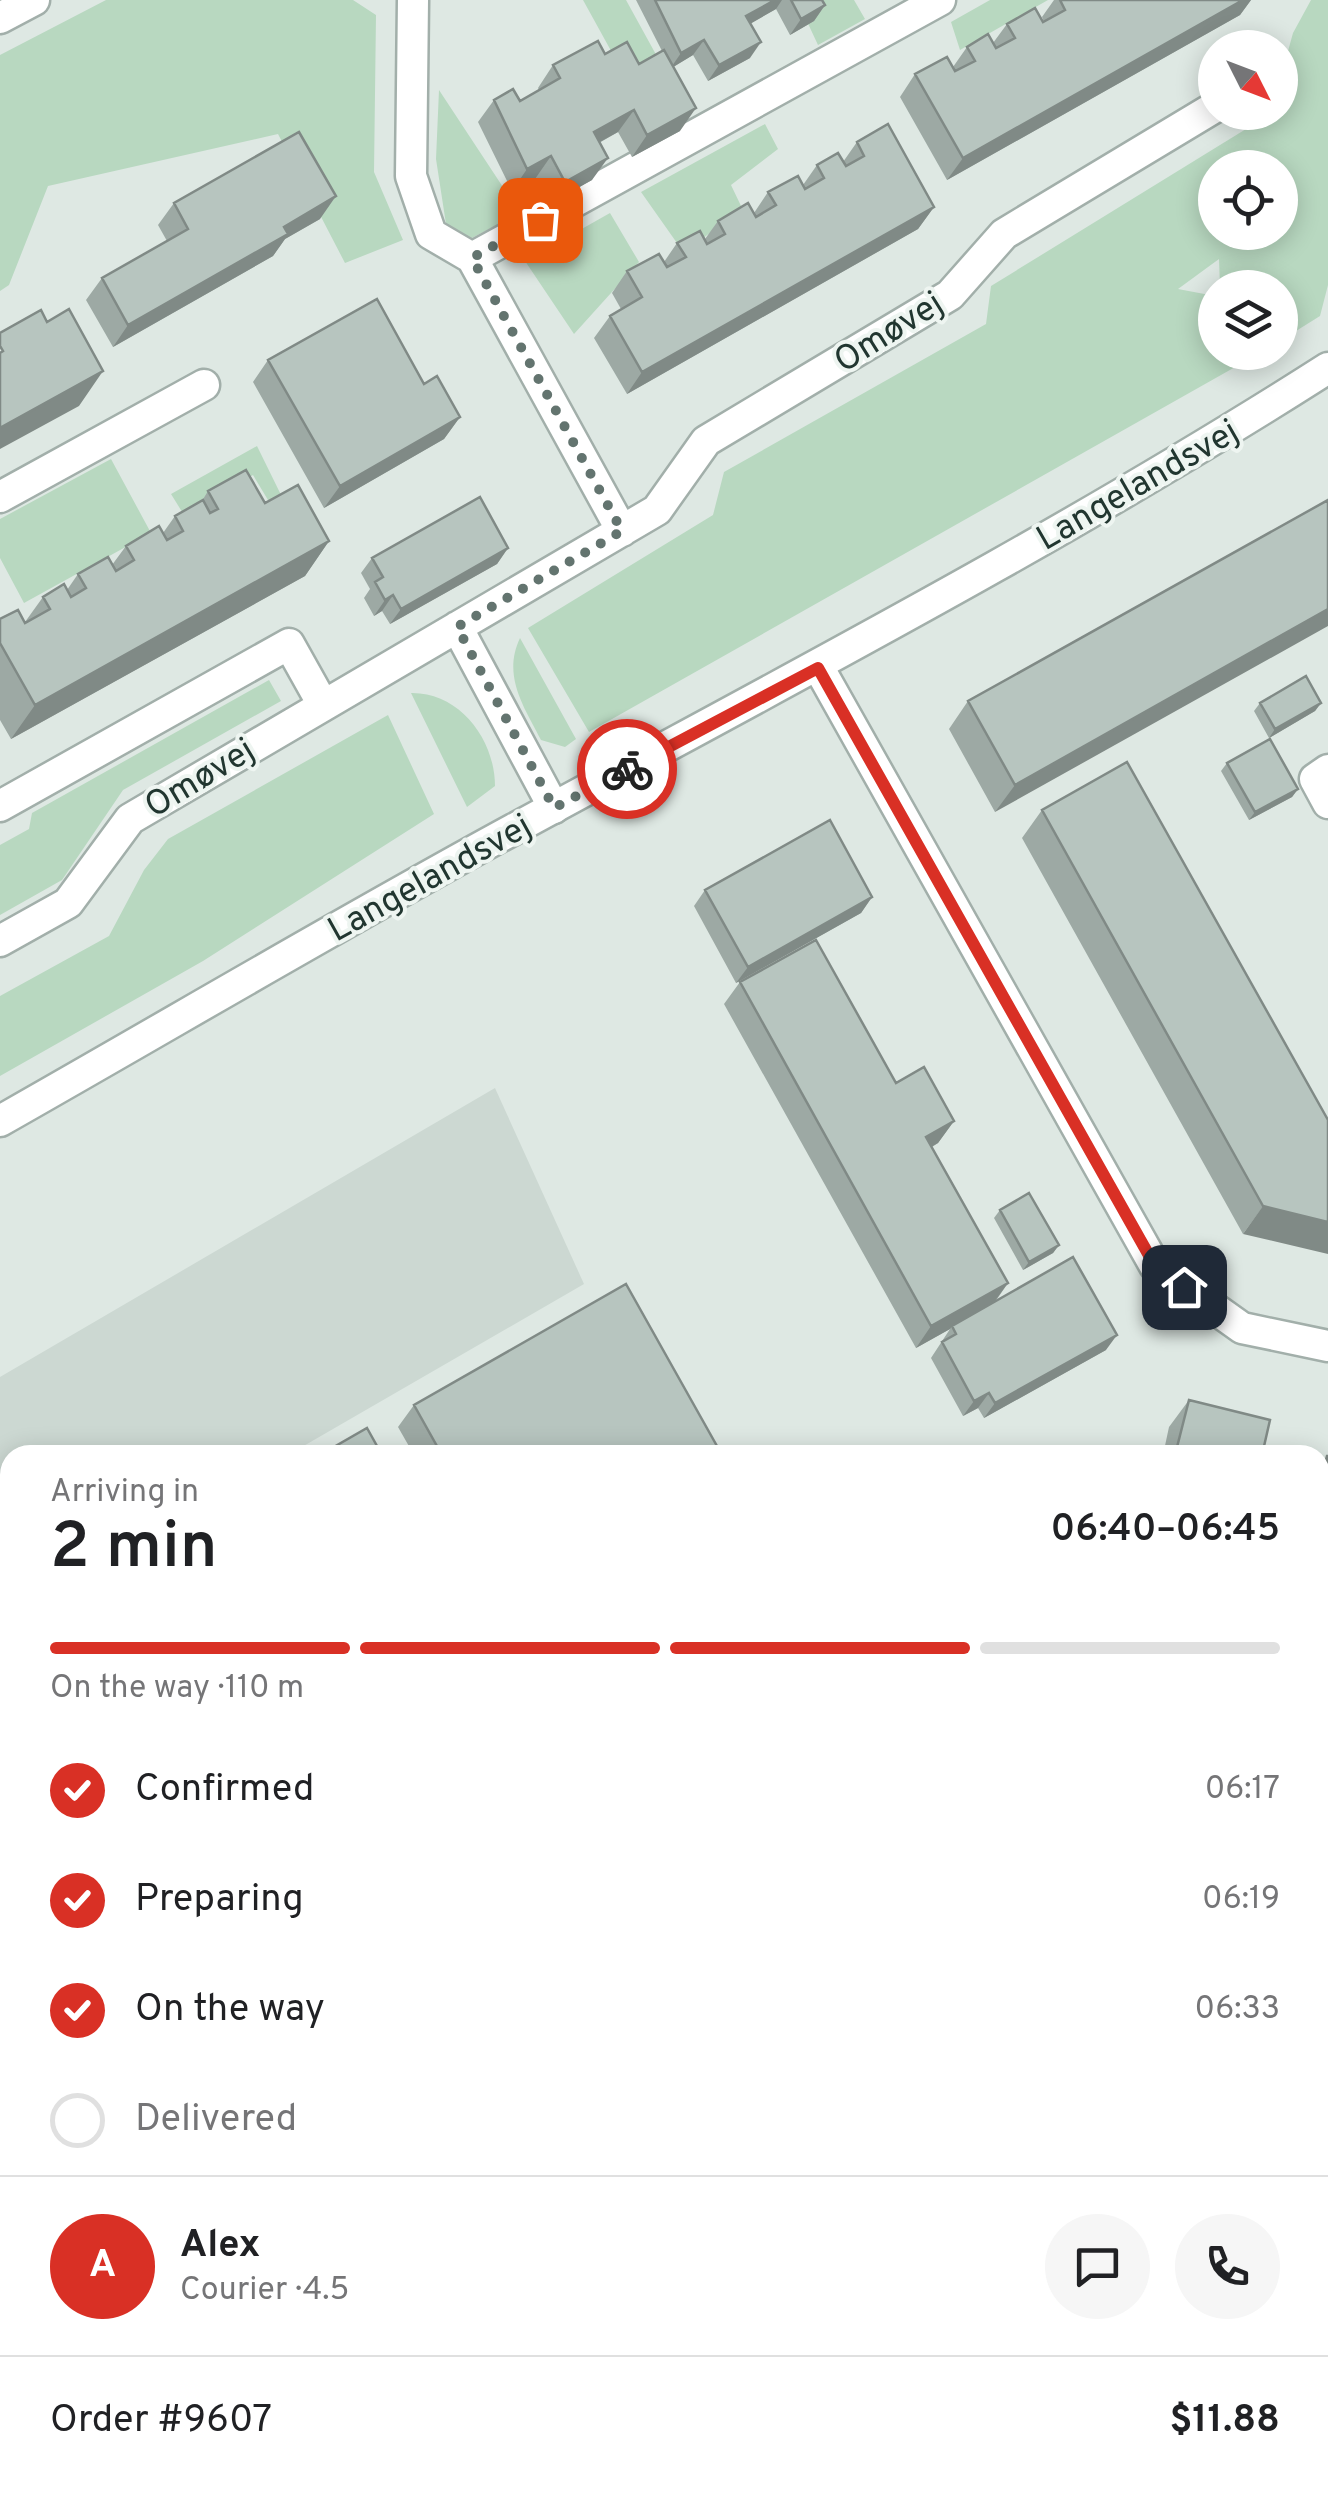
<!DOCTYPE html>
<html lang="en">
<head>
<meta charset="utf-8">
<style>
  :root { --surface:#fff; --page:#f6f6f6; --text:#202124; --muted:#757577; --line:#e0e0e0; --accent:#d93025 }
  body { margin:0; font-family:Overpass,sans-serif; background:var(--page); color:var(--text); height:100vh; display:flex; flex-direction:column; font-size:38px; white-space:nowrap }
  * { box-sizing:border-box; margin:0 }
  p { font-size:32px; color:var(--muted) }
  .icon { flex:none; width:55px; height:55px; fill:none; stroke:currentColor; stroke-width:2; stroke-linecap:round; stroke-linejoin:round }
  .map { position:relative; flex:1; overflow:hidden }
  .sheet { position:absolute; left:0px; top:1445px; width:1330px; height:1062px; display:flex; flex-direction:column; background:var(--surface); border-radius:30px 30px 0 0; box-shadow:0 5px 25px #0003 }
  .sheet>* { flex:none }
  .needle { width:65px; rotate:132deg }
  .tools { position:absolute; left:1198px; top:30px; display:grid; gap:20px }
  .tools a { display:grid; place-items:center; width:100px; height:100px; border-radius:50%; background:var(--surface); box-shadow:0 5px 25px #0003; font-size:50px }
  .pin { position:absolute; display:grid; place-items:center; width:85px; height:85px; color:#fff; margin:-42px; border-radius:20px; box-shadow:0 5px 15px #0006 }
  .courier { position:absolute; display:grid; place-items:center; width:100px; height:100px; margin:-50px; border:8px solid #d93025; border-radius:50%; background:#fff; color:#222; box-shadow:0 2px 12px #0007 }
  .headline em { font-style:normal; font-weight:600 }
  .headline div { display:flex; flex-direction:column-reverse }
  .headline { display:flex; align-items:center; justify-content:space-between; height:170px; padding:0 50px }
  h1 { font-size:65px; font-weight:600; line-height:75px }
  .bar { display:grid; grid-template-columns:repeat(4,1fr); gap:15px 10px; align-content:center; height:120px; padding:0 50px }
  .bar i { height:12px; border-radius:8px; background:var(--line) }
  .bar .selected { background:var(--accent) }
  .bar p { grid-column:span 4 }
  .line { display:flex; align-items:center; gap:25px; padding:0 50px; border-top:2px solid var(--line) }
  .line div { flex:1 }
  .round { display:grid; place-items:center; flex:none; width:105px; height:105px; border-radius:52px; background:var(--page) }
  ol { padding:0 50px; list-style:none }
  li { display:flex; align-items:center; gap:30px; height:110px }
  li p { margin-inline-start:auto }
  li .icon { padding:10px; border-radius:50%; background:var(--accent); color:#fff; stroke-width:4 }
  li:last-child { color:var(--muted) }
  li i { width:55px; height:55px; border:5px solid var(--line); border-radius:50% }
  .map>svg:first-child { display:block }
  .built { fill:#ccd8d2 }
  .green { fill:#b8d8c0; fill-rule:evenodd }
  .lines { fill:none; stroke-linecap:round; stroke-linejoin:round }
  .minor-casing { stroke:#a2afaa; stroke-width:35 }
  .tertiary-casing { stroke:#a2afaa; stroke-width:35 }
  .minor { stroke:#fff; stroke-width:30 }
  .tertiary { stroke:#fff; stroke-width:30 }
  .wall { fill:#9da9a4 }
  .shaded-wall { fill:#808a86 }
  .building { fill:#b7c5bf; stroke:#808a86; stroke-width:2.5 }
  .done { stroke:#63746f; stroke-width:10; stroke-dasharray:0 18 }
  .route { stroke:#d93025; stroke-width:12 }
  .labels { text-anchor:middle; stroke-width:8; stroke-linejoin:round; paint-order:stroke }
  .street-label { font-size:35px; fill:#213630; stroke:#eef5f1 }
</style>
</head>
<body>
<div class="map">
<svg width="1328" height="2507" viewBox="0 0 1328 2507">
  <rect width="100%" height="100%" fill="#dee8e3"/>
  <path class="built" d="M 495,1088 L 584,1284 L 288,1455 L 10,1455 L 10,1615 L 0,1621 L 0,1377 Z"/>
  <path class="green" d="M 106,0 L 353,0 L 376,15 L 374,172 L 403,240 L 345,263 L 278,134 L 48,186 L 9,285 L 0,291 L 0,55 Z
    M 583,0 L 626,0 L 659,60 L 626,78 Z
    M 797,0 L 854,0 L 865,19 L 818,45 Z
    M 990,0 L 1048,0 L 960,50 L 951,22 Z
    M 1311,0 L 1328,0 L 1328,285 L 1320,316 L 1280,341 L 1280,288 L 1220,287 L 1219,259 L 1178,289 L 1215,296 L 1215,352 L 1260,353 L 589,732 L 528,628 L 713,515 L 724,472 L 986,324 L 991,286 L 1272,113 L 1280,112 L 1280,55 L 1285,62 L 1293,33 ZM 1215,168 L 1280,168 L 1280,232 L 1215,232 Z
    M 439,90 L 520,213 L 468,240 L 446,224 L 436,159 Z
    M 765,124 L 778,149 L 731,185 L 742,208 L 684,253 L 641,192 Z
    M 610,213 L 639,262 L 574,334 L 525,261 Z
    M 257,446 L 283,499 L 271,505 L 253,475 L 184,515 L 171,494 Z
    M 111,459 L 151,533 L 24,603 L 0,558 L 0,519 Z
    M 520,638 L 576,739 L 565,747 L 541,740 C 524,707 502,676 520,638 Z
    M 269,680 L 281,701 L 123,790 L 62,880 L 0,915 L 0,845 L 29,829 L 32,813 Z
    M 411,693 C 459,692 495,739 495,786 L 467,807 Z
    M 388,715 L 434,814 L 203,961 L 0,1076 L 0,996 L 109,936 L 144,870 L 168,839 Z
    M 10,2198 L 10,2498 L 542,2498 L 526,2507 L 0,2507 L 0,2204 Z"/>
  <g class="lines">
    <g class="minor-casing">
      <path id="minor" d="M 413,0 L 411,176 L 431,234 L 472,258 L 622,531
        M 0,18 L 34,0
        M 472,258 L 940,0
        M 0,497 L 204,385
        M 457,627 L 554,808
        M 819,668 L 1155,1266 L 1242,1328 L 1328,1346
        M 1328,770 L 1315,779 L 1328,803
        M 0,806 L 289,644 L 322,703
        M 0,941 L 68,903 L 130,819 L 657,510 L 706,441 L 950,295 L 1004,234 L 1215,107"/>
    </g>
    <g class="tertiary-casing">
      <path id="tertiary" d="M 0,1121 C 171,1024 341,923 514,829 C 788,680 1065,536 1328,368"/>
    </g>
    <use href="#minor" class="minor"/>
    <use href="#tertiary" class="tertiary"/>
  </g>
  <path class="wall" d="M 636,0 L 822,0 L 825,5 L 814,21 L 790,35 L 776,9 L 751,23 L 750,58 L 708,81 L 693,55 L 673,67 L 680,131 L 632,157 L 618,132 L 599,143 L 592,180 L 549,204 L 535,179 L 512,191 L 478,122 L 494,100 L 520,101 L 539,90 L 538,88 L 553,65 L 605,54 L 639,64 L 662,51 Z
    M 1054,0 L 1251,0 L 1240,15 L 947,180 L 900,97 L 915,74 L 953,67 L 967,47 L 993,43 L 1007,24 L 1044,22 L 1042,17 Z
    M 857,142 L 934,207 L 918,229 L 627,394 L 594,338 L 610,316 L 621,309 L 612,293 L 627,271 L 664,262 L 677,243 L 705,239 L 718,221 L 754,213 L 768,192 L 803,185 L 817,165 L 843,162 Z
    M 174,203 L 320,219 L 285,239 L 273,256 L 113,347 L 86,300 L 102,278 L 167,241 L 158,225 Z
    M 268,360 L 424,384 L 460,417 L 444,439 L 324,508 L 253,382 Z
    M 208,491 L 265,503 L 329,541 L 305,576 L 11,739 L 0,720 L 0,619 L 25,622 L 43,597 L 67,590 L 78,574 L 112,565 L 126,546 L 163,533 L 175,516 L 202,501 Z
    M 1328,500 L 995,812 L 949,729 L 968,701 Z
    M 508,548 L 497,564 L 390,624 L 382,611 L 374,616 L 364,598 L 370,589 L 361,573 L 372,558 Z
    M 1260,703 L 1321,703 L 1315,711 L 1269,738 L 1254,711 Z
    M 1227,763 L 1298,789 L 1292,797 L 1249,820 L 1221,771 Z
    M 1042,810 L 1326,1120 L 1243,1234 L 1022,838 Z
    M 705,890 L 872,897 L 861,913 L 736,983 L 694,906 Z
    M 740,982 L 954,1121 L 938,1143 L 932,1147 L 1008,1283 L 995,1302 L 1106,1350 L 984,1418 L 978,1408 L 963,1416 L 931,1358 L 950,1329 L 916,1348 L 724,1004 Z
    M 1000,1210 L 1059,1245 L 1053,1253 L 1023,1270 L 994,1218 Z
    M 1189,1400 L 1262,1455 L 1163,1455 L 1169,1427 Z
    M 414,1405 L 722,1455 L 414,1455 L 398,1427 Z
    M 1327,1456 L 1323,1629 L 1320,1629 L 1320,1466 Z
    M 10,1627 L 10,2069 L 0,2075 L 0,1633 Z"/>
  <path class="shaded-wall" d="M 775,0 L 782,0 L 776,9 L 736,32 L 746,16 Z
    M 1243,0 L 1251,0 L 1240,15 L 947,180 L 963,158 Z
    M 825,5 L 814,21 L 790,35 L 801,19 Z
    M 704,40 L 693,55 L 670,69 L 681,53 Z
    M 761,42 L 750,58 L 708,81 L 719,65 Z
    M 696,108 L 680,131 L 632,157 L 647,135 Z
    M 634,110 L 618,132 L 578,154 L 594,132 Z
    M 551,156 L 535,179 L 512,191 L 527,169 Z
    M 608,158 L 592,180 L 549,204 L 565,182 Z
    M 336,196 L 320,219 L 285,239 L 273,256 L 113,347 L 128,325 L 284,227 Z
    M 934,207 L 918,229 L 627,394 L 642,372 Z
    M 103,371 L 79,406 L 0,449 L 0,428 Z
    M 460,417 L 444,439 L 324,508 L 340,486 Z
    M 329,541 L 305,576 L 11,739 L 35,705 Z
    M 508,548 L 497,564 L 390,624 L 401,609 Z
    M 393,595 L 382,611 L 374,616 L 385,600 Z
    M 1328,609 L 1328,626 L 995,812 L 1015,785 Z
    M 1321,703 L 1315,711 L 1269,738 L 1275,729 Z
    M 1298,789 L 1292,797 L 1249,820 L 1255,812 Z
    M 872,897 L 861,913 L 736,983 L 748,967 Z
    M 954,1121 L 938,1143 L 910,1159 L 926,1137 Z
    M 1263,1206 L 1328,1222 L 1328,1254 L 1243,1234 Z
    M 1059,1245 L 1053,1253 L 1023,1270 L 1029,1262 Z
    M 1008,1283 L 992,1305 L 952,1326 L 950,1329 L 916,1348 L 931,1326 Z
    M 1117,1335 L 1106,1350 L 984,1418 L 995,1403 Z
    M 989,1393 L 978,1408 L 963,1416 L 974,1401 Z
    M 1320,1596 L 1328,1598 L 1328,1622 L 1323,1629 L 1320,1629 Z
    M 10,2056 L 10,2069 L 0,2075 L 0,2061 Z"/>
  <path class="building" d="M 655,0 L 775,0 L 746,16 L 761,42 L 719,65 L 704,40 L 681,53 Z
    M 791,0 L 822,0 L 825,5 L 801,19 Z
    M 1060,0 L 1243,0 L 963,158 L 915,74 L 947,57 L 955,71 L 975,61 L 967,47 L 988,34 L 996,48 L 1015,38 L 1007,24 L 1035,8 L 1043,22 L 1065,10 Z
    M 598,41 L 605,54 L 627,42 L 639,64 L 664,50 L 696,108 L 647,135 L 634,110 L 594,132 L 608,158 L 565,182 L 551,156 L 527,169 L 494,100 L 513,89 L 520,101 L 560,78 L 553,65 Z
    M 888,124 L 934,207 L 642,372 L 610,316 L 642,297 L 627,271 L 659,254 L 667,267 L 686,257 L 677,243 L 700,231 L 707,244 L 725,234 L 718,221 L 748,203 L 756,217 L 776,205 L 768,192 L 798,176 L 805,189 L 824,178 L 817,165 L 838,153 L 846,166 L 864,156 L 857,142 Z
    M 299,132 L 336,196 L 284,227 L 288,234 L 128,325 L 102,278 L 188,229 L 174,203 Z
    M 377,299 L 424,384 L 437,376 L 460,417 L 340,486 L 268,360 Z
    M 69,309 L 103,371 L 0,428 L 0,353 L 3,351 L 0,346 L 0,333 L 41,310 L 47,322 Z
    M 246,470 L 265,503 L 298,485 L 329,541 L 35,705 L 0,643 L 0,619 L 18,610 L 25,623 L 50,609 L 43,597 L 64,584 L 71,597 L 86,588 L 78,574 L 108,557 L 116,571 L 134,560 L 126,546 L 159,526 L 167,540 L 183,531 L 175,516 L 203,500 L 210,513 L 218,509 L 208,491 Z
    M 480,497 L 508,548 L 401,609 L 393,595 L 385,600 L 375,582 L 383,577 L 372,558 Z
    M 1328,500 L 1328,609 L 1015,785 L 968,701 Z
    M 1306,676 L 1321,703 L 1275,729 L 1260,703 Z
    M 1270,739 L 1298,789 L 1255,812 L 1227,763 Z
    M 1127,762 L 1328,1120 L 1328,1222 L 1263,1206 L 1042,810 Z
    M 830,820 L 872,897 L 748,967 L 705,890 Z
    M 816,940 L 896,1083 L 924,1067 L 954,1121 L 926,1137 L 1008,1283 L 931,1326 L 740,982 Z
    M 1029,1193 L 1059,1245 L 1029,1262 L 1000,1210 Z
    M 1073,1257 L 1117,1335 L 995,1403 L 989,1393 L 974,1401 L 942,1342 L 956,1334 L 952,1326 Z
    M 626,1284 L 722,1455 L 442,1455 L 414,1405 Z
    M 1189,1400 L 1270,1420 L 1262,1455 L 1175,1455 Z
    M 367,1428 L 382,1455 L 320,1455 Z
    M 1327,1456 L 1328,1456 L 1328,1598 L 1320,1596 L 1320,1478 L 1321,1479 Z
    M 10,1627 L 10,2056 L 0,2061 L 0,1912 L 8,1908 L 0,1893 L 0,1633 Z"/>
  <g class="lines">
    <path class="done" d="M 540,220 L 472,258 L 622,531 L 457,627 L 554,808 L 627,769"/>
    <path class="route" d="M 627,769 L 818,668 L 1155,1266 L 1184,1287"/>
  </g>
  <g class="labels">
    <g class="street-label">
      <text transform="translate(888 331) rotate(-32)" y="12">Omøvej</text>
      <text transform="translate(1137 484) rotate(-30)" y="12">Langelandsvej</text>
      <text transform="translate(199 777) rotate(-31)" y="12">Omøvej</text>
      <text transform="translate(429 877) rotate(-29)" y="12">Langelandsvej</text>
    </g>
  </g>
</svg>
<div class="tools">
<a><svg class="needle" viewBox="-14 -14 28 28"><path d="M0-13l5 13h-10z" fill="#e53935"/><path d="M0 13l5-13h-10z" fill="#757577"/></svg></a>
<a><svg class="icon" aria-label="locate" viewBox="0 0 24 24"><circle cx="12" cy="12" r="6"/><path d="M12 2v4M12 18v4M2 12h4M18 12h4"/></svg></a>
<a><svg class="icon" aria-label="layers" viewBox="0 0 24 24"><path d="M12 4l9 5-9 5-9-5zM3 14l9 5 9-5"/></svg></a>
</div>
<div class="pin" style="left:540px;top:220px;background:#ea580c"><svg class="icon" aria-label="bag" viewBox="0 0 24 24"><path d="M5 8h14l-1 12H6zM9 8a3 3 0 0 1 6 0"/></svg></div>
<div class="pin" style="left:1184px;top:1287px;background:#1f2937"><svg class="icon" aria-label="home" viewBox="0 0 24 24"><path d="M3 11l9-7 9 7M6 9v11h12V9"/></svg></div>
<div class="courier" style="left:627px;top:769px"><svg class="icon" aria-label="bike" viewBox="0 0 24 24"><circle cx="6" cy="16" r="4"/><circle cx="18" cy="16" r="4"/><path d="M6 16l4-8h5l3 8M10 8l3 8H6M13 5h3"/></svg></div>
<section class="sheet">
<div class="headline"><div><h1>2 min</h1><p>Arriving in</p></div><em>06:40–06:45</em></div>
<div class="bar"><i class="selected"></i><i class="selected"></i><i class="selected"></i><i></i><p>On the way · 110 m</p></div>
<ol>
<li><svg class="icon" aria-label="check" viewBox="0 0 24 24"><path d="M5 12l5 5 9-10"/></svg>Confirmed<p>06:17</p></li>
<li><svg class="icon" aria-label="check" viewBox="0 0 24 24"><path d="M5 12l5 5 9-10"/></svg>Preparing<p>06:19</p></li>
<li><svg class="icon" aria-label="check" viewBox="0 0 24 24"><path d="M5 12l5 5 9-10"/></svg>On the way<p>06:33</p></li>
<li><i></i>Delivered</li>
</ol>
<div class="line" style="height:180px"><b class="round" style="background:var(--accent);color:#fff">A</b><div><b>Alex</b><p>Courier · 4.5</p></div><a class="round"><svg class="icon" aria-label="chat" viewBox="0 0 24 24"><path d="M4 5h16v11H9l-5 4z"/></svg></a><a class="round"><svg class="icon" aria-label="phone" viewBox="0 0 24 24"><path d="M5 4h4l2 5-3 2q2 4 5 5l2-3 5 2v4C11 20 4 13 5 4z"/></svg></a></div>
<div class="line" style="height:130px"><div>Order #9607</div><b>$11.88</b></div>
</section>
</div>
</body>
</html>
